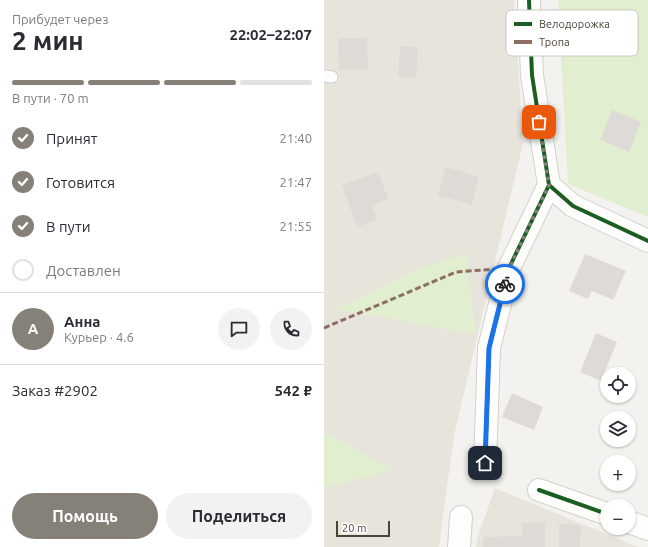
<!DOCTYPE html>
<html lang="ru">
<head>
<meta charset="utf-8">
<style>
  :root { --surface:#fff; --page:#f2f2f3; --text:#2b2b33; --muted:#7c7c81; --line:#e1e1e2; --accent:#868178 }
  body { margin:0; font-family:Ubuntu,sans-serif; background:var(--page); color:var(--text); height:100vh; display:flex; flex-direction:column; font-size:15px; white-space:nowrap }
  * { box-sizing:border-box; margin:0 }
  p { font-size:13px; color:var(--muted) }
  .icon { flex:none; width:22px; height:22px; fill:none; stroke:currentColor; stroke-width:2; stroke-linecap:round; stroke-linejoin:round }
  .map { position:relative; flex:1; overflow:hidden }
  .drawer { display:flex; flex-direction:column; background:var(--surface); width:324px }
  .drawer>* { flex:none }
  .tools { position:absolute; left:276px; top:367px; display:grid; gap:8px }
  .tools a { display:grid; place-items:center; width:36px; height:36px; border-radius:50%; background:var(--surface); box-shadow:0 1px 3px #0004; font-size:20px }
  .scale { position:absolute; left:12px; bottom:10px; width:54px; box-sizing:border-box; padding-left:4px; border:2px solid #4b4439; border-top:0; font-size:11px; line-height:14px; white-space:nowrap; color:#4b4439; -webkit-text-stroke:3px #fff; paint-order:stroke }
  .pin { position:absolute; display:grid; place-items:center; width:34px; height:34px; color:#fff; margin:-17px; border-radius:8px; box-shadow:0 2px 6px #0006 }
  .courier { position:absolute; display:grid; place-items:center; width:40px; height:40px; margin:-20px; border:3px solid #1a73e8; border-radius:50%; background:#fff; color:#222; box-shadow:0 1px 5px #0007 }
  .head em { font-style:normal; font-weight:700 }
  .head div { display:flex; flex-direction:column-reverse }
  .head { display:flex; align-items:center; justify-content:space-between; height:68px; padding:0 12px }
  h1 { font-size:26px; font-weight:700; line-height:30px }
  .bar { display:grid; grid-template-columns:repeat(4,1fr); gap:6px 4px; align-content:center; height:48px; padding:0 12px }
  .bar i { height:5px; border-radius:3px; background:var(--line) }
  .bar .active { background:var(--accent) }
  .bar p { grid-column:span 4 }
  .line { display:flex; align-items:center; gap:10px; padding:0 12px; border-top:1px solid var(--line) }
  .line div { flex:1 }
  .round { display:grid; place-items:center; flex:none; width:42px; height:42px; border-radius:21px; background:var(--page) }
  ol { padding:0 12px; list-style:none }
  li { display:flex; align-items:center; gap:12px; height:44px }
  li p { margin-inline-start:auto }
  li .icon { padding:4px; border-radius:50%; background:var(--accent); color:#fff; stroke-width:4 }
  li:last-child { color:var(--muted) }
  li i { width:22px; height:22px; border:2px solid var(--line); border-radius:50% }
  .primary-button { display:flex; gap:8px; margin-top:auto; padding:8px 12px }
  .primary-button a { flex:1; height:46px; border-radius:24px; background:var(--accent); color:#fff; font-size:16px; font-weight:700; line-height:46px; text-align:center }
  .primary-button a+a { background:var(--page); color:var(--text) }
  main { display:flex; flex:1; min-height:0 }
  .map>svg:first-child { display:block }
  .residential { fill:#e7e4dc }
  .green { fill:#e1eecf }
  .building { fill:#dedbd6 }
  .lines { fill:none; stroke-linecap:round; stroke-linejoin:round }
  .service-casing { stroke:#d2d0cb; stroke-width:13 }
  .minor-casing { stroke:#d2d0cb; stroke-width:24 }
  .service { stroke:#fdfdfc; stroke-width:11 }
  .minor { stroke:#fdfdfc; stroke-width:22 }
  .quiet { stroke:#8d6e63; stroke-width:3; stroke-dasharray:6 3; stroke-linecap:butt }
  .cycleway-casing { stroke:#fff; stroke-width:6 }
  .cycleway { stroke:#1b5e20; stroke-width:4 }
  .done { stroke:#868178; stroke-width:4; stroke-dasharray:0 7.2 }
  .route { stroke:#1a73e8; stroke-width:5 }
  .key { fill:#fff; stroke:#c9c7c4; stroke-width:1 }
  .key-label { font-size:11px; fill:#4b4439 }
</style>
</head>
<body>
<main>
<section class="drawer">
<div class="head"><div><h1>2 мин</h1><p>Прибудет через</p></div><em>22:02–22:07</em></div>
<div class="bar"><i class="active"></i><i class="active"></i><i class="active"></i><i></i><p>В пути · 70 m</p></div>
<ol>
<li><svg class="icon" aria-label="check" viewBox="0 0 24 24"><path d="M5 12l5 5 9-10"/></svg>Принят<p>21:40</p></li>
<li><svg class="icon" aria-label="check" viewBox="0 0 24 24"><path d="M5 12l5 5 9-10"/></svg>Готовится<p>21:47</p></li>
<li><svg class="icon" aria-label="check" viewBox="0 0 24 24"><path d="M5 12l5 5 9-10"/></svg>В пути<p>21:55</p></li>
<li><i></i>Доставлен</li>
</ol>
<div class="line" style="height:72px"><b class="round" style="background:var(--accent);color:#fff">А</b><div><b>Анна</b><p>Курьер · 4.6</p></div><a class="round"><svg class="icon" aria-label="chat" viewBox="0 0 24 24"><path d="M4 5h16v11H9l-5 4z"/></svg></a><a class="round"><svg class="icon" aria-label="phone" viewBox="0 0 24 24"><path d="M5 4h4l2 5-3 2q2 4 5 5l2-3 5 2v4C11 20 4 13 5 4z"/></svg></a></div>
<div class="line" style="height:52px"><div>Заказ #2902</div><b>542 ₽</b></div>
<div class="primary-button"><a>Помощь</a><a>Поделиться</a></div>
</section>
<div class="map">
<svg width="324" height="547" viewBox="0 0 324 547">
  <rect width="100%" height="100%" fill="#f4f2ee"/>
  <path class="residential" d="M 0,0 L 190,0 L 199,143 L 130,435 L 115,547 L 0,547 Z
    M 171,488 L 314,547 L 152,547 L 153,539 Z"/>
  <path class="green" d="M 234,0 L 324,0 L 324,217 L 244,184 Z
    M 142,253 L 152,334 L 12,309 L 89,271 Z
    M 0,432 L 69,470 L 0,488 Z"/>
  <path class="building" d="M 14,38 L 43,38 L 44,69 L 15,70 Z
    M 76,46 L 94,47 L 92,78 L 74,77 Z
    M 288,110 L 317,122 L 305,152 L 276,140 Z
    M 122,167 L 155,177 L 148,205 L 114,195 Z
    M 54,172 L 64,199 L 48,205 L 53,220 L 33,227 L 18,185 Z
    M 261,254 L 302,271 L 289,300 L 268,291 L 264,299 L 245,291 Z
    M 272,333 L 293,342 L 277,381 L 256,372 Z
    M 188,393 L 219,407 L 210,430 L 178,417 Z
    M 221,522 L 221,547 L 159,547 L 159,537 L 198,536 L 198,523 Z
    M 235,524 L 257,525 L 256,547 L 235,547 Z"/>
  <g class="lines">
    <g class="service-casing">
      <path id="service" d="M 0,76 L 8,77"/>
    </g>
    <g class="minor-casing">
      <path id="minor" d="M 225,185 L 249,206 L 324,241
        M 161,463 L 165,348 L 185,268 L 225,185 L 208,75 L 205,0
        M 215,490 L 283,514
        M 305,522 L 324,529
        M 135,547 L 137,517"/>
    </g>
    <use href="#service" class="service"/>
    <use href="#minor" class="minor"/>
    <path class="quiet" d="M 0,328 L 132,272 L 185,268"/>
    <g class="cycleway-casing">
      <path id="cycleway" d="M 225,185 L 249,206 L 324,241
        M 161,463 L 165,348 L 185,268 L 225,185 L 208,75 L 205,0
        M 215,490 L 283,514"/>
    </g>
    <use href="#cycleway" class="cycleway"/>
  </g>
  <g class="lines">
    <path class="done" d="M 181,284 L 185,268 L 225,185 L 215,122"/>
    <path class="route" d="M 161,463 L 165,348 L 181,284"/>
  </g>
  <rect x="182" y="10" width="132" height="46" rx="6" class="key"/>
  <rect x="190" y="22" width="18" height="4" fill="#1b5e20"/>
  <rect x="190" y="40" width="18" height="4" fill="#8d6e63"/>
  <g class="key-label">
    <text x="215" y="28">Велодорожка</text>
    <text x="215" y="46">Тропа</text>
  </g>
</svg>
<div class="tools">
<a><svg class="icon" aria-label="locate" viewBox="0 0 24 24"><circle cx="12" cy="12" r="6"/><path d="M12 2v4M12 18v4M2 12h4M18 12h4"/></svg></a>
<a><svg class="icon" aria-label="layers" viewBox="0 0 24 24"><path d="M12 4l9 5-9 5-9-5zM3 14l9 5 9-5"/></svg></a>
<a>+</a>
<a>−</a>
</div>
<div class="scale">20 m</div>
<div class="pin" style="left:215px;top:122px;background:#ea580c"><svg class="icon" aria-label="bag" viewBox="0 0 24 24"><path d="M5 8h14l-1 12H6zM9 8a3 3 0 0 1 6 0"/></svg></div>
<div class="pin" style="left:161px;top:463px;background:#1f2937"><svg class="icon" aria-label="home" viewBox="0 0 24 24"><path d="M3 11l9-7 9 7M6 9v11h12V9"/></svg></div>
<div class="courier" style="left:181px;top:284px"><svg class="icon" aria-label="bike" viewBox="0 0 24 24"><circle cx="6" cy="16" r="4"/><circle cx="18" cy="16" r="4"/><path d="M6 16l4-8h5l3 8M10 8l3 8H6M13 5h3"/></svg></div>
</div>
</main>
</body>
</html>
